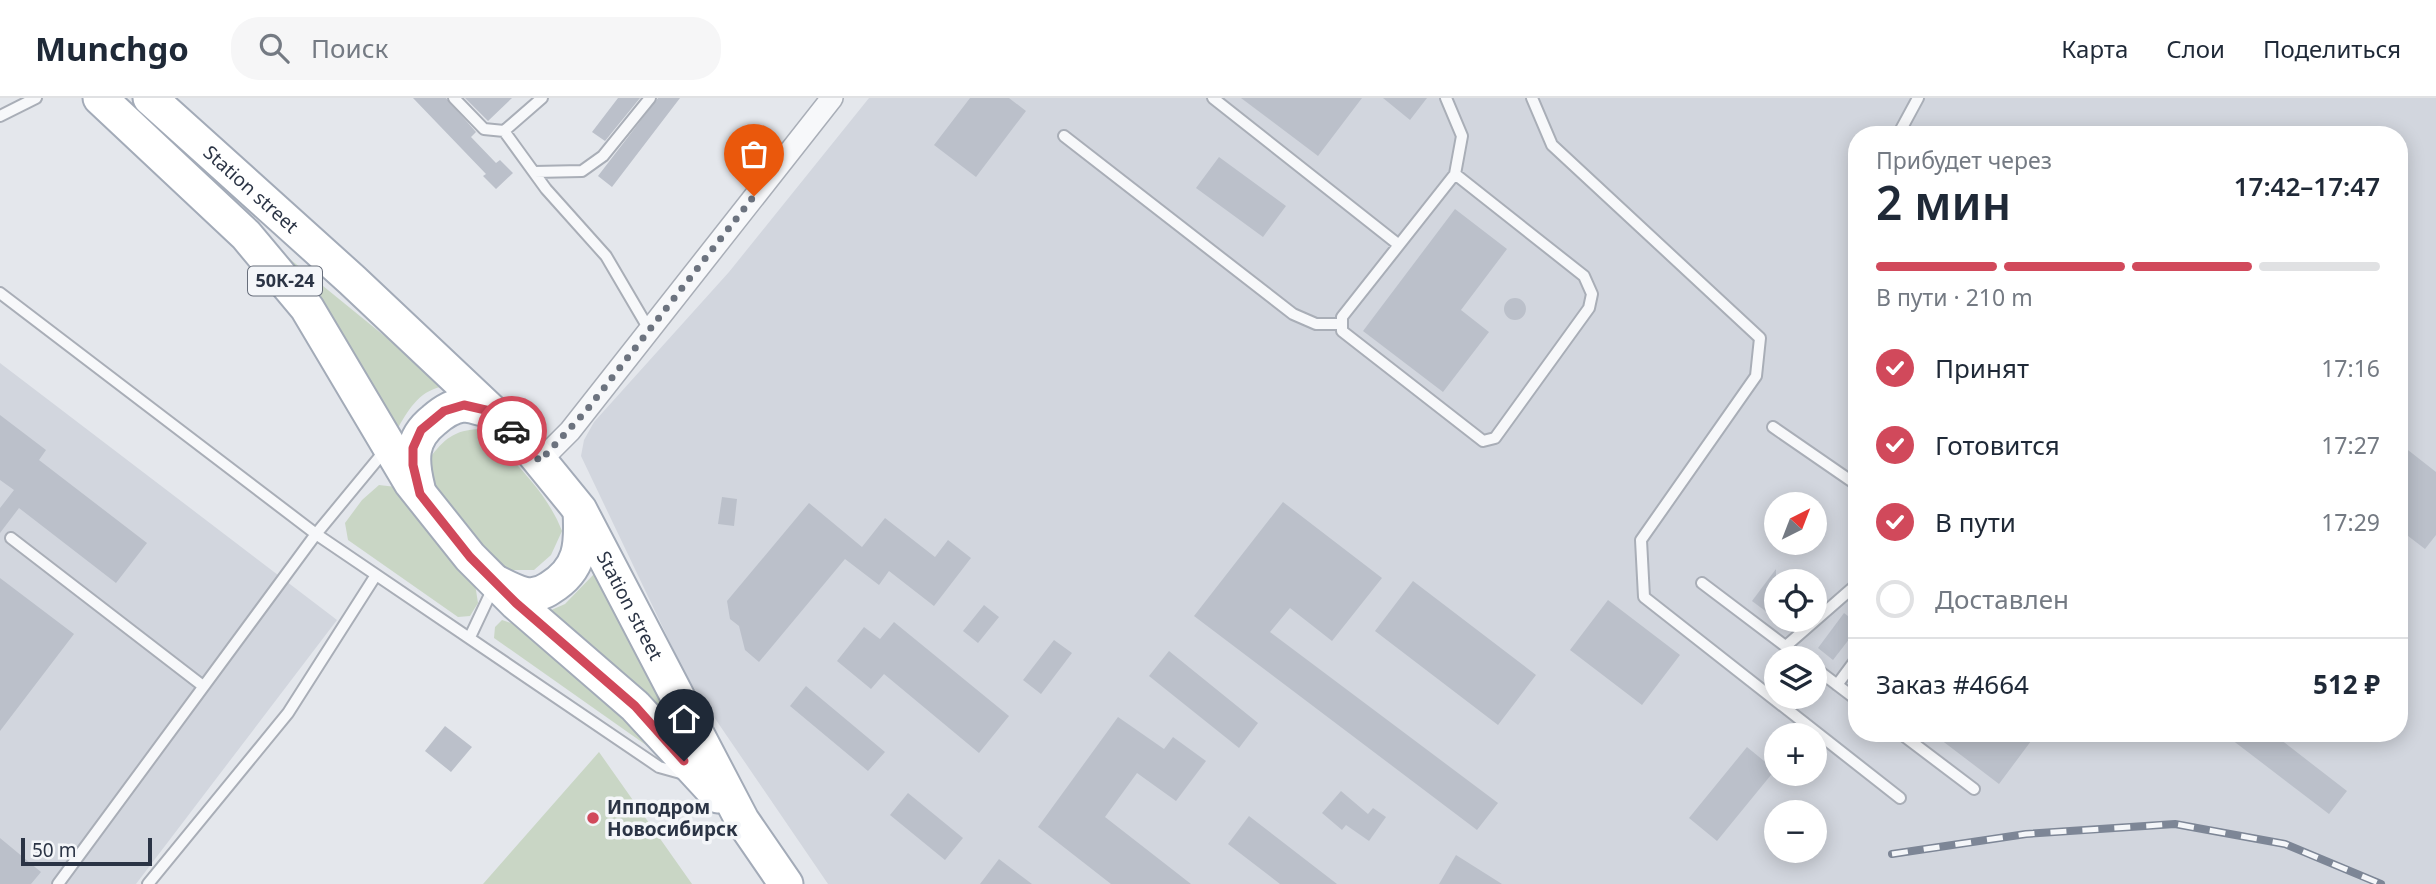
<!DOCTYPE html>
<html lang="ru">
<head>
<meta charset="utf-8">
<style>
  :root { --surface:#fff; --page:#f6f6f7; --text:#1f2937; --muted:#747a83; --line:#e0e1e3; --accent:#d1495b }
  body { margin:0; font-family:"Noto Sans",sans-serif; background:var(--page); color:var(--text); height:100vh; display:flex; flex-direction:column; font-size:26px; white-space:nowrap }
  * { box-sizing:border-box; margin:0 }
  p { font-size:23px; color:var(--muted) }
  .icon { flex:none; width:38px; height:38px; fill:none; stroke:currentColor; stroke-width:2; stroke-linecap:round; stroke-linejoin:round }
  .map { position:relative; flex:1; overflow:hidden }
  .side { position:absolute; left:1848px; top:28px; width:560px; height:616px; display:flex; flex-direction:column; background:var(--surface); border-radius:28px; box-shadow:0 4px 18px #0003 }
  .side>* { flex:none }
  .needle { width:46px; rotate:42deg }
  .controls { position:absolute; left:1764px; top:394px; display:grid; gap:14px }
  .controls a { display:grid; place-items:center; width:63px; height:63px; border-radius:50%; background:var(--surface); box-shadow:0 4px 18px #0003; font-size:35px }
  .scale { position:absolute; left:21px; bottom:18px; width:131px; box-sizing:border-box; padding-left:7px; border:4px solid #2b3445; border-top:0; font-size:19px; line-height:24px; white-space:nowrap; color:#2b3445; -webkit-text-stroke:5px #f4f6f9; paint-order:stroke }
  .pin { position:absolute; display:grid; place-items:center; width:60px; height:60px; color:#fff; margin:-72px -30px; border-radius:50% 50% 50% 0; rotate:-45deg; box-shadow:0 0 7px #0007 }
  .pin .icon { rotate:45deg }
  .courier { position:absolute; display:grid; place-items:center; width:70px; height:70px; margin:-35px; border:5px solid #d1495b; border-radius:50%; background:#fff; color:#222; box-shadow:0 2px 9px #0007 }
  .summary em { font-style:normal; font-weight:600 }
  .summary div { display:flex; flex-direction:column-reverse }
  .summary { display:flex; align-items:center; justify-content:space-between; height:119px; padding:0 28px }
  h1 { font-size:46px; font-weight:600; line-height:52px }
  .bar { display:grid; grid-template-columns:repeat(4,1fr); gap:10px 7px; align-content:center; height:84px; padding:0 28px }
  .bar i { height:9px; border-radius:5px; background:var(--line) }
  .bar .selected { background:var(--accent) }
  .bar p { grid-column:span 4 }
  .line { display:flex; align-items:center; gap:18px; padding:0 28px; border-top:2px solid var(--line) }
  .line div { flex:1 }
  ol { padding:0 28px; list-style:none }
  li { display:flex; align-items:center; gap:21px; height:77px }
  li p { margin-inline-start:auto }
  li .icon { padding:7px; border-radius:50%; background:var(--accent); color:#fff; stroke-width:4 }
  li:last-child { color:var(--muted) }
  li i { width:38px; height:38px; border:4px solid var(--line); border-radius:50% }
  header { display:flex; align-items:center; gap:42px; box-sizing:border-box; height:98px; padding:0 35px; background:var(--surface); border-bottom:2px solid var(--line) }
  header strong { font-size:33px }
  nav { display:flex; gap:38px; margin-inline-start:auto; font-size:24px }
  .search { width:490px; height:63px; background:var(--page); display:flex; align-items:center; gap:18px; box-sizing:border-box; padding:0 24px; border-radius:28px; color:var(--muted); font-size:26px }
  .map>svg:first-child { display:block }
  .built { fill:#d2d6de; fill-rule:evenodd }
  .green { fill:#c9d6c5 }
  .building { fill:#bbc0ca }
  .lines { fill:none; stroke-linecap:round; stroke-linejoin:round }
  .lane-casing { stroke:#a9aeb7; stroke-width:14 }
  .street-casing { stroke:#a9aeb7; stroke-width:24 }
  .primary-casing { stroke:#a3abb8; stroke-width:37 }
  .lane { stroke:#f7f8fa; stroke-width:10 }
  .street { stroke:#f7f8fa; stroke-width:21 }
  .primary { stroke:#fff; stroke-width:33 }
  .rail-casing { stroke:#7d8696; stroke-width:8 }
  .rail { stroke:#f4f6f9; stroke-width:5; stroke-dasharray:16; stroke-linecap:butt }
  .done { stroke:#6c737f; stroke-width:7; stroke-dasharray:0 12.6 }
  .route { stroke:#d1495b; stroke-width:9 }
  .poi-dot { fill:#d1495b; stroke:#f4f6f9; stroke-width:2.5 }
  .labels { text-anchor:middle; stroke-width:7; stroke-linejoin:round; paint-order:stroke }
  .shield { fill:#f4f6f9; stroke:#676e7b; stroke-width:2 }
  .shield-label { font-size:18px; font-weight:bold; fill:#2b3445 }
  .street-label { font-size:19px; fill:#2b3445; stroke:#f4f6f9 }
  .poi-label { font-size:19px; font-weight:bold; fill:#2b3445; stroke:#f4f6f9; text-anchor:start }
</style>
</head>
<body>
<header>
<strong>Munchgo</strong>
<div class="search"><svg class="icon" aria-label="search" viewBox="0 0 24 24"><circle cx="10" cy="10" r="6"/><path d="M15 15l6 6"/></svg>Поиск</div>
<nav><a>Карта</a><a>Слои</a><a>Поделиться</a></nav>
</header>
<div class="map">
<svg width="2436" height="786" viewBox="0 0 2436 786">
  <rect width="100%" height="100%" fill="#e4e7ec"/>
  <path class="built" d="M 869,0 L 2436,0 L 2436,786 L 828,786 L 686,578 L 581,358 L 584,342 L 594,324 L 729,174 ZM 1857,37 L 2399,37 L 2399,635 L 1857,635 ZM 1776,406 L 1815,406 L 1815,444 L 1776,444 ZM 1776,483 L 1815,483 L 1815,522 L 1776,522 ZM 1776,560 L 1815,560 L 1815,598 L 1776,598 ZM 1776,637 L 1815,637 L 1815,676 L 1776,676 ZM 1776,714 L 1815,714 L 1815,752 L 1776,752 Z
    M 0,265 L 337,522 L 136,786 L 0,786 Z"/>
  <path class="green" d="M 280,153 L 446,288 C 421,291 410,309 398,330 L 342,234 Z
    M 480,331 C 511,359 547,394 562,433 L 551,457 L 534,472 L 510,472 L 488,456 L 433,387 L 429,361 C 444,341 454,332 480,331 Z
    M 379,387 L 396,389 L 475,486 L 478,505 L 470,518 L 458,519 L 348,442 L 345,425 L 362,402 Z
    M 595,475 L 669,617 L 549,513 L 565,506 Z
    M 502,522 L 514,526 L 644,633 L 663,659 L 494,540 L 495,529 Z
    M 599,654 L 692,786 L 483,786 Z"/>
  <path class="building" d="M 413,0 L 446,0 L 476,34 L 471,39 L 496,65 L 500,62 L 513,75 L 496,91 L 483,78 L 486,76 Z
    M 465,0 L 512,0 L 488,23 Z
    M 618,0 L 640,0 L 605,43 L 592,34 Z
    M 658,0 L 680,0 L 612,89 L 598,78 Z
    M 970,0 L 1009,0 L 1026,13 L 976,79 L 934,47 Z
    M 1241,0 L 1362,0 L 1318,58 Z
    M 1383,0 L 1427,0 L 1410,22 Z
    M 1219,59 L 1286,108 L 1263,139 L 1196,90 Z
    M 1455,111 L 1507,151 L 1461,212 L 1489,234 L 1443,294 L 1363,233 Z
    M1504 211a11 11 0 1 1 22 0a11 11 0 1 1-22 0Z
    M 0,317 L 46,352 L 39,362 L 147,445 L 116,485 L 19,410 L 0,435 L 0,410 L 14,392 L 0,382 Z
    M 2399,345 L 2436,374 L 2436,437 L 2425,451 L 2399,431 Z
    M 722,399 L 737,401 L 734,428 L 718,426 Z
    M 1283,404 L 1382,480 L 1332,543 L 1290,510 L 1270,534 L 1498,705 L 1477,732 L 1194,518 Z
    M 809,405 L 862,449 L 885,420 L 935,459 L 948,442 L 971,460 L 934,508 L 889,473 L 879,487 L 845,461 L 759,564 L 745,552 L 739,528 L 730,521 L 727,503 Z
    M 1776,471 L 1776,521 L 1752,503 Z
    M 0,480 L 74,536 L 0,633 Z
    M 1413,483 L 1536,577 L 1498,627 L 1375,533 Z
    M 1608,502 L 1680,557 L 1642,607 L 1570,552 Z
    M 984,507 L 999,519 L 978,545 L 963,533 Z
    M 1844,515 L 1857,525 L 1857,531 L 1833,562 L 1818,550 Z
    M 894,524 L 1009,618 L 979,655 L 884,576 L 871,591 L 837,563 L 864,529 L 880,541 Z
    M 1054,542 L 1072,555 L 1041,596 L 1023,582 Z
    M 1169,553 L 1258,625 L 1239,650 L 1149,578 Z
    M 806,588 L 885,654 L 868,673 L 790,608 Z
    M 1118,619 L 1164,651 L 1173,639 L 1206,663 L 1176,703 L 1137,675 L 1105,719 L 1191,786 L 1111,786 L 1038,729 Z
    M 445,628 L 472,649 L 451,674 L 425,653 Z
    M 1932,635 L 2037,635 L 1999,686 Z
    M 2223,635 L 2272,635 L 2347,693 L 2329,716 Z
    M 1747,649 L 1775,672 L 1717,743 L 1689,720 Z
    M 1341,693 L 1368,716 L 1373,710 L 1386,719 L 1369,743 L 1346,727 L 1342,732 L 1322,715 Z
    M 908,695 L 963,740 L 945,762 L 890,717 Z
    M 1249,718 L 1337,786 L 1280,786 L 1228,746 Z
    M 0,740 L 41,774 L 31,786 L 0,786 Z
    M 1456,757 L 1502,786 L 1439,786 Z
    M 999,761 L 1032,786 L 980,786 Z"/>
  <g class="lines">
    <g class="lane-casing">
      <path id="lane" d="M 454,0 L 484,31 L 504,33 L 542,0
        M 1213,0 L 1399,147
        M 1446,0 L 1462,38 L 1455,76 L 1342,219 L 1342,233 L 1483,343 L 1495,340 L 1589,210 L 1592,196 L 1584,178 L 1455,76
        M 1532,0 L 1552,47 L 1760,240 L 1756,278 L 1641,442 L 1644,499 L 1900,700
        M 0,18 L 36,0
        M 504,33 L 546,91 L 606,158 L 650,233
        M 1898,37 L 1918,0
        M 1064,38 L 1293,216 L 1316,226 L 1342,226
        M 534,74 L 582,73 L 603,58 L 650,0
        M 0,195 L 316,436 L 659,669 L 684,676
        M 1773,329 L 1857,387
        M 11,440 L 203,588
        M 1702,485 L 1801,560
        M 470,539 L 494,488
        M 1786,548 L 1857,486
        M 1815,570 L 1857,602
        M 1837,587 L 1857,560
        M 1900,635 L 1974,691
        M 58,786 L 316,436 L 387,350
        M 148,786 L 288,615 L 376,477"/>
    </g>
    <g class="street-casing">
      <path id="street" d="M 540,363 L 570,333 L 832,0"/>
    </g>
    <g class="primary-casing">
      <g id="primary">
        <path d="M 100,0 L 246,137 L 307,210 L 411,385 L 470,459 L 516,505 L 635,608 L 718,698"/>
        <path id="s1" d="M 150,0 L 352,182 L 527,347 L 580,412 L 742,722 L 786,786"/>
        <path d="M 418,390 C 411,362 410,341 434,322 C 442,315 452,308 463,307 C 471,307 482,311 490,313"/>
        <path d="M 498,485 C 506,489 515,494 524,496 C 533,498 543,495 550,490 C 581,471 582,447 580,413"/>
      </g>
    </g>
    <use href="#lane" class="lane"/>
    <use href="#street" class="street"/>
    <use href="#primary" class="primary"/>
    <g class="rail-casing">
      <path id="rail" d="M 1892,756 L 2026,736 L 2175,726 L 2285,746 L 2381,786"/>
    </g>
    <use href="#rail" class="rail"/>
  </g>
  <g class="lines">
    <path class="done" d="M 512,333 L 540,363 L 586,313 L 754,98"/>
    <path class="route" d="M 512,333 L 490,313 L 464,307 L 444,313 L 421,332 L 413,350 L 413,367 L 420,396 L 470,459 L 516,505 L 635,608 L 684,663"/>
  </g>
  <circle class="poi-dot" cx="593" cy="720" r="7"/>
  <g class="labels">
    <rect class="shield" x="248" y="168.5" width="74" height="29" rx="5"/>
    <g class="shield-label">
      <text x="285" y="189">50К-24</text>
    </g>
    <g class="street-label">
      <text dy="7" stroke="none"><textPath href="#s1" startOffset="136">Station street</textPath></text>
      <text dy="7" stroke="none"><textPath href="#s1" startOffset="704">Station street</textPath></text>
    </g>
    <g class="poi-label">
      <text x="607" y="716">Ипподром<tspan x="607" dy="22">Новосибирск</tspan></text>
    </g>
  </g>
</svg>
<div class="controls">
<a><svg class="needle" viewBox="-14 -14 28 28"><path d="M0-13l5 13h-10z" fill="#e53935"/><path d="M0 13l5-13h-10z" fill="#747a83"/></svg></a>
<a><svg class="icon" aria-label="locate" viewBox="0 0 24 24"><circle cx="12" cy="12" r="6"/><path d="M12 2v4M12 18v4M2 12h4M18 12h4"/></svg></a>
<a><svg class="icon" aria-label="layers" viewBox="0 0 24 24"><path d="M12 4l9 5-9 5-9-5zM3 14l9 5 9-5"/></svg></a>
<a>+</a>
<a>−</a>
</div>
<div class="scale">50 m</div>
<div class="pin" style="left:754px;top:98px;background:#ea580c"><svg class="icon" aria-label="bag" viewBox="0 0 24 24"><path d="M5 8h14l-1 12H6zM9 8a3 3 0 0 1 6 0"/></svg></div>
<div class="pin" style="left:684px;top:663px;background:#1f2937"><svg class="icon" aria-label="home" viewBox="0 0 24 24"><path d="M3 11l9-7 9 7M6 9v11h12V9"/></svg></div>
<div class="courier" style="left:512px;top:333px"><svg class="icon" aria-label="car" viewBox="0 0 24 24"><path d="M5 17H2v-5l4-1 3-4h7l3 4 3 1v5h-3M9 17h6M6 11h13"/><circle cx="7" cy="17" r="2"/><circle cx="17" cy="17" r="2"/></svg></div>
<section class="side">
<div class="summary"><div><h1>2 мин</h1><p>Прибудет через</p></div><em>17:42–17:47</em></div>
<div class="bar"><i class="selected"></i><i class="selected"></i><i class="selected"></i><i></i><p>В пути · 210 m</p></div>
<ol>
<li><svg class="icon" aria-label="check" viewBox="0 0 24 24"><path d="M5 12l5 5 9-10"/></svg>Принят<p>17:16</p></li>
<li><svg class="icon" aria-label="check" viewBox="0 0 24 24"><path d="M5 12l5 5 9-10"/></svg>Готовится<p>17:27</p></li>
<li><svg class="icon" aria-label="check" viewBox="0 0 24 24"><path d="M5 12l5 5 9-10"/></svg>В пути<p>17:29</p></li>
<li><i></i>Доставлен</li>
</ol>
<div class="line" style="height:91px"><div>Заказ #4664</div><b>512 ₽</b></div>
</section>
</div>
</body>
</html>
